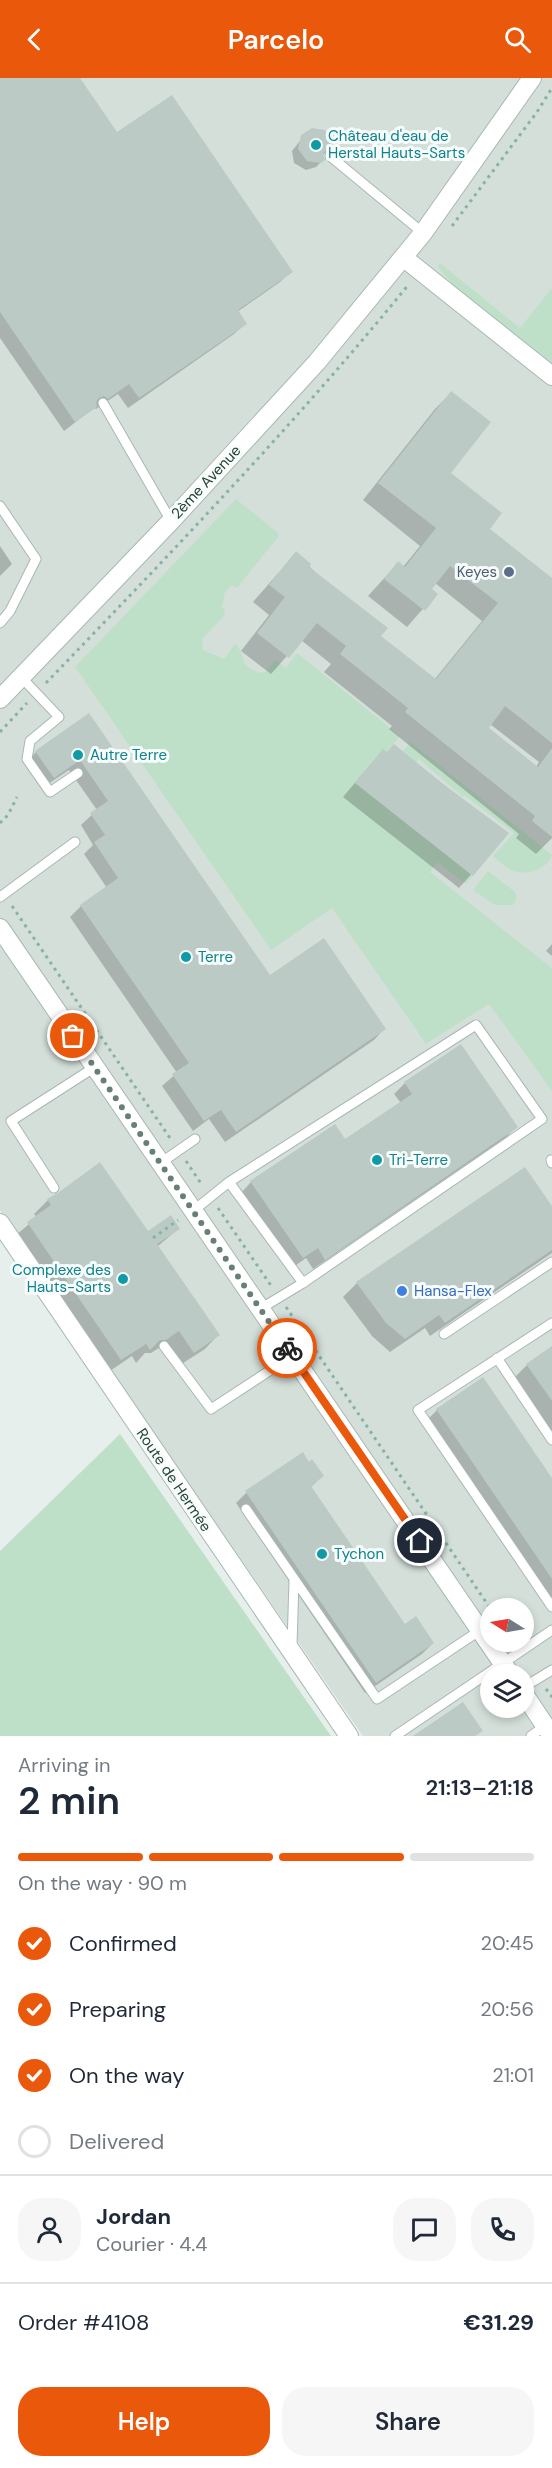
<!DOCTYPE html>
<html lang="en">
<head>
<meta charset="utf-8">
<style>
  :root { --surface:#fff; --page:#f6f6f7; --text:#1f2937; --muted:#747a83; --line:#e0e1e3; --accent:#ea580c }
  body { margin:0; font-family:"DM Sans",sans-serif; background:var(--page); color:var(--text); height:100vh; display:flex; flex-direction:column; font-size:22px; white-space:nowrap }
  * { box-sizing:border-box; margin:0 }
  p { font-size:20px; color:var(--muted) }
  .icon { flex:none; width:33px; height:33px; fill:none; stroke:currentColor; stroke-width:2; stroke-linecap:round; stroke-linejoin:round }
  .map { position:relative; height:1658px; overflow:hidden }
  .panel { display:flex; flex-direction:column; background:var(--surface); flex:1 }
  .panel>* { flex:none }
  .needle { width:39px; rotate:281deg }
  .controls { position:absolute; left:480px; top:1520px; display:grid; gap:12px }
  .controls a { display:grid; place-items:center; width:54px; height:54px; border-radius:50%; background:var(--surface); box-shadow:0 3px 9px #0003; font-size:30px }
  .pin { position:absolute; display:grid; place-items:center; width:51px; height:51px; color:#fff; margin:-26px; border:3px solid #fff; border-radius:50%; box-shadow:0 2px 6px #0007 }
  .courier { position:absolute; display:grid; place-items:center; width:60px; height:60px; margin:-30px; border:4px solid #ea580c; border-radius:50%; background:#fff; color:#222; box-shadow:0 2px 8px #0007 }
  .overview em { font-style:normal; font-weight:600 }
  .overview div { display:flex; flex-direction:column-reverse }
  .overview { display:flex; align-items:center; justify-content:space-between; height:102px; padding:0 18px }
  h1 { font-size:39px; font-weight:600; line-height:45px }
  .bar { display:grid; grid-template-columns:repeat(4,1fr); gap:9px 6px; align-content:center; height:72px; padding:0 18px }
  .bar i { height:8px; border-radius:4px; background:var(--line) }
  .bar .current { background:var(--accent) }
  .bar p { grid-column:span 4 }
  .line { display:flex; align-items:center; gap:15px; padding:0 18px; border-top:2px solid var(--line) }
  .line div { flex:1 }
  .round { display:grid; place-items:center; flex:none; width:63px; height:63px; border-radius:24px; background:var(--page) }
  ol { padding:0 18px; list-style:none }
  li { display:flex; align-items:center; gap:18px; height:66px }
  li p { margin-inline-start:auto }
  li .icon { padding:6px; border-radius:50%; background:var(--accent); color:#fff; stroke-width:4 }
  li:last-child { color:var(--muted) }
  li i { width:33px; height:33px; border:3px solid var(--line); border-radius:50% }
  .button { display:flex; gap:12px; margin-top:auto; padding:12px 18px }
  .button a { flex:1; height:69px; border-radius:24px; background:var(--accent); color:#fff; font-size:24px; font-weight:600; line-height:69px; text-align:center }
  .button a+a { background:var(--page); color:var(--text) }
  header { display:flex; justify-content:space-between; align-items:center; height:78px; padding:0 18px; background:var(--accent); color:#fff; font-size:27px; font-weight:600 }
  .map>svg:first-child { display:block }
  .built { fill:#d4dfda; fill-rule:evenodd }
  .green { fill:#bfe0c8 }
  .shadow { fill:#0003; fill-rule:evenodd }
  .building { fill:#bbcac4 }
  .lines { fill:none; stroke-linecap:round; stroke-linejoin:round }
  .service-casing { stroke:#a8b8b2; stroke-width:11 }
  .minor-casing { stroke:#a8b8b2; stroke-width:20 }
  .tertiary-casing { stroke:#a8b8b2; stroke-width:20 }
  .path { stroke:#86b3a5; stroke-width:3; stroke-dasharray:3 4.5; stroke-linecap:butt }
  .service { stroke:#fff; stroke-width:9 }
  .minor { stroke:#fff; stroke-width:18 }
  .tertiary { stroke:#fff; stroke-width:18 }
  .done { stroke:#687f78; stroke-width:6; stroke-dasharray:0 10.8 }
  .route { stroke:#ea580c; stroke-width:8 }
  .culture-dot { fill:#0f9aa8; stroke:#f7fbf9; stroke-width:2 }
  .service-dot { fill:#5c6f8a; stroke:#f7fbf9; stroke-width:2 }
  .shop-dot { fill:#3f7fe0; stroke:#f7fbf9; stroke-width:2 }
  .labels { text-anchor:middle; stroke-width:6; stroke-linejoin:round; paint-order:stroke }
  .culture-label { font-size:15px; fill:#0d838f; stroke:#f7fbf9; text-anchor:start }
  .street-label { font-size:15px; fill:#24423a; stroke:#f7fbf9 }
  .service-label { font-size:15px; fill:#4e5e75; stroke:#f7fbf9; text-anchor:end }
  .shop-label { font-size:15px; fill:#366cbe; stroke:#f7fbf9; text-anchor:start }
</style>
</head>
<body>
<header><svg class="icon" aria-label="back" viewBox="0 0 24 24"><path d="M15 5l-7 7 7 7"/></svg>Parcelo<svg class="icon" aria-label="search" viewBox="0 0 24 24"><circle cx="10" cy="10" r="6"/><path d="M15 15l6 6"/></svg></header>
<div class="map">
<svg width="552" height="1658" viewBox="0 0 552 1658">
  <rect width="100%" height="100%" fill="#e6efeb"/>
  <path class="built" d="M 0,0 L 552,0 L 552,1658 L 363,1658 L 0,1132 ZM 490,1530 L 524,1530 L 524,1563 L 490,1563 ZM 490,1596 L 524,1596 L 524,1629 L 490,1629 Z"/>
  <path class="green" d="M 440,185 L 520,250 L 552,210 L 552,285 L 456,210 L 438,189 Z
    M 236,421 L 277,454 L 279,458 L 237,510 L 232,507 L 225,514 L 222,529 L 225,533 L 224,538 L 202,561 L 203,572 L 224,581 L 235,566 C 248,578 237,588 261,595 L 265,594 L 276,582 L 286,590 L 297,575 L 400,658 L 387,674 L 355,705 L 473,798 L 466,806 L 437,784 L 430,794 L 552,890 L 552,1013 L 489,926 L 426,966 L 332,830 L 271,872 L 75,589 Z
    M 410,664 L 552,777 C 546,793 524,799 509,791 C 504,788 498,782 493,778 L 514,755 L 464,717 L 463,719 L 419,681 L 408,694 L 395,684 Z
    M 488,793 L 515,814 L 517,820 L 513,827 L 495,827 L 473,812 Z
    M 120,1356 L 331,1658 L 0,1658 L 0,1473 Z"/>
  <path class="shadow" d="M 0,0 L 78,0 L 117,56 L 291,194 L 280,204 L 237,234 L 245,246 L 234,256 L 128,330 L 118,316 L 96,331 L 94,330 L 64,353 L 0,260 Z
    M 307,54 L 332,69 L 323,77 L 323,82 L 316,89 L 306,92 L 294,85 L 292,73 Z
    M 451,315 L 449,395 L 488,451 L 552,502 L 552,760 L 536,776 L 516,760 L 519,756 L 389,651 L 392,648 L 324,594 L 331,586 L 301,562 L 271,596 L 241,573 L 269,537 L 253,524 L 296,475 L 379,558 L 434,602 L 482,543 L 435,505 L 430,511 L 436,516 L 407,549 L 368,518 L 398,485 L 403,489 L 420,468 L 363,422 L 435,331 ZM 490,646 L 539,684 L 536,689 L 487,650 Z
    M 0,468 L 12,486 L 0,498 Z
    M 89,637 L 269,899 L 384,951 L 374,962 L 225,1064 L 209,1041 L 193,1053 L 162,1008 L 177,995 L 70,839 L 81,828 L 107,810 L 84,776 L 93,767 L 81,747 L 97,732 L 69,692 L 42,710 L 25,685 L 36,674 Z
    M 394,668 L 507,756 L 459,810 L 343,719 L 370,687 L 383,673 L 386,676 Z
    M 552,866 L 552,878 L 546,873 Z
    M 460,968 L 516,1049 L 505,1060 L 313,1191 L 306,1180 L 292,1190 L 241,1115 L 251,1104 L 345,1063 L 401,1025 L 394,1016 L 405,1005 Z
    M 59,1117 L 147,1155 L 178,1151 L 157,1169 L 218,1257 L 205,1271 L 180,1287 L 165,1266 L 151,1275 L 145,1275 L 136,1285 L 132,1278 L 107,1295 L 14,1159 L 37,1139 L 34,1136 L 48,1122 Z
    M 552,1131 L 552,1175 L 430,1258 L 425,1250 L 390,1274 L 372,1258 L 343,1219 L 357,1205 Z
    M 552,1270 L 552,1357 L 513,1301 L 527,1287 Z
    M 437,1332 L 552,1403 L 552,1534 L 423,1346 Z
    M 308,1386 L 322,1398 L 310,1410 L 404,1548 L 433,1565 L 422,1576 L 365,1615 L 236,1425 L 246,1415 Z"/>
  <path class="building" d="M 0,0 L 80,0 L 117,54 L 172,17 L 293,194 L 238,232 L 247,246 L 139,320 L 129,306 L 108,321 L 104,318 L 99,320 L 96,324 L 97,329 L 75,344 L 0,234 Z
    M 312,50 L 325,52 L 333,63 L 333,72 L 325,73 L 323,77 L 325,82 L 321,85 L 307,83 L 298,71 L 301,57 Z
    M 451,313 L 491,344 L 451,395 L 502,435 L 490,451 L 552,500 L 552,665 L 505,628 L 489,650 L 538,689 L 552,670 L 552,759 L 532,743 L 535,738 L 405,634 L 408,630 L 340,576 L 346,568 L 317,545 L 289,580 L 257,555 L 285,519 L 269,507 L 296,473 L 311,486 L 309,489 L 388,550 L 381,558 L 436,601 L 498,525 L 450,488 L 432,511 L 438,516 L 425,533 L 384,501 L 398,483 L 405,489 L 436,450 L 378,405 Z
    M 89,635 L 270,897 L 324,860 L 386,951 L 236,1054 L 221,1032 L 204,1043 L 172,996 L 189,985 L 80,827 L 118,800 L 94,764 L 105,757 L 90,735 L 108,723 L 80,682 L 54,700 L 35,673 Z
    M 394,666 L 443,706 L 509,755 L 473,798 L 355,705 L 383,671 L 387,674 Z
    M 461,966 L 518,1049 L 325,1182 L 318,1170 L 303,1180 L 250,1103 L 335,1046 L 345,1061 L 412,1016 L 404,1004 Z
    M 100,1084 L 148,1153 L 171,1137 L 180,1151 L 157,1166 L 220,1257 L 194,1275 L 179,1253 L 166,1262 L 160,1262 L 150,1272 L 146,1266 L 121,1282 L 27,1144 L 51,1127 L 47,1121 L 58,1115 Z
    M 525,1089 L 552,1128 L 552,1172 L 445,1245 L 439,1237 L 405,1261 L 386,1245 L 356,1204 Z
    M 552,1268 L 552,1323 L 526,1286 Z
    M 483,1299 L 552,1400 L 552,1501 L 436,1331 Z
    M 303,1374 L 309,1384 L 312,1381 L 324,1398 L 311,1408 L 405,1546 L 416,1538 L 434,1565 L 376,1605 L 245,1413 Z
    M 463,1624 L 483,1653 L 475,1658 L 413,1658 Z"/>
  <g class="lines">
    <g class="service-casing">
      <path id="service" d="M 330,78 L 423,155
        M 103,325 L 171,443
        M 0,428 L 36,481 L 10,533 L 0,545
        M 21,599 L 59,639 L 30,663 L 27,681 L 50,714 L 78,695
        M 0,819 L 75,764
        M 551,1082 L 552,1085
        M 159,1086 L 195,1061
        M 229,1104 L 303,1205
        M 54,1110 L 11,1043 L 95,989
        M 193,1133 L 229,1104 L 476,947 L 542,1041 L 303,1205 L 260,1231
        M 552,1245 L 418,1332 L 552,1529
        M 444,1256 L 552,1184
        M 164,1268 L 211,1331 L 292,1278
        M 497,1280 L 552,1362
        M 246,1431 L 377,1621 L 479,1553
        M 292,1568 L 294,1502
        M 524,1609 L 552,1592
        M 395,1658 L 552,1552
        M 531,1658 L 545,1648"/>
    </g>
    <g class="minor-casing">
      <path id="minor" d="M 404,180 L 552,298"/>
    </g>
    <g class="tertiary-casing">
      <path id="tertiary" d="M 0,621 L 171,443 L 317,284 L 423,155 L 532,0
        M 0,850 L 510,1596
        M 0,1145 L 349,1658
        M 524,1616 L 552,1658"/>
    </g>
    <path class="path" d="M 452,148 L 537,34 L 552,10
      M 46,605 C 171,475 295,346 409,206
      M 0,654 L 27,625
      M 0,745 L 8,737 L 17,719
      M 12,828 L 172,1063
      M 186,1083 L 202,1107
      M 218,1130 L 272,1209
      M 153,1160 L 178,1142
      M 286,1229 L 490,1530
      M 546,1611 L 552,1619"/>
    <use href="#service" class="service"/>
    <use href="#minor" class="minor"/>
    <use href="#tertiary" class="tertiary"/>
  </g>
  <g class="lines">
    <path class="done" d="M 73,958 L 287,1270"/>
    <path class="route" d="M 287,1270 L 420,1463"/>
  </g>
  <g class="culture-dot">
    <circle cx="316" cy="67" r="6"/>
    <circle cx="78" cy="677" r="6"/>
    <circle cx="186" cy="879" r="6"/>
    <circle cx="377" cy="1082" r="6"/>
    <circle cx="123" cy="1201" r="6"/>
    <circle cx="322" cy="1476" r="6"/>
  </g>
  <circle class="service-dot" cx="509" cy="494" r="6"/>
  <circle class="shop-dot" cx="402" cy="1213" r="6"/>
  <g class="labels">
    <g class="culture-label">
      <text x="328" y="63">Château d'eau de<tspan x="328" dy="17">Herstal Hauts-Sarts</tspan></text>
      <text x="90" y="682">Autre Terre</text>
      <text x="198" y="884">Terre</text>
      <text x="389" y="1087">Tri-Terre</text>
      <text x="111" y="1197" text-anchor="end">Complexe des<tspan x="111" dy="17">Hauts-Sarts</tspan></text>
      <text x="334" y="1481">Tychon</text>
    </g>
    <g class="street-label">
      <text transform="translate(206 404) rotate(-47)" y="5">2ème Avenue</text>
      <text transform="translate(174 1402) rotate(56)" y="5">Route de Hermée</text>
    </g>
    <g class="service-label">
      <text x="497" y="499">Keyes</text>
    </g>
    <g class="shop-label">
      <text x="414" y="1218">Hansa-Flex</text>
    </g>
  </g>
</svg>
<div class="controls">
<a><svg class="needle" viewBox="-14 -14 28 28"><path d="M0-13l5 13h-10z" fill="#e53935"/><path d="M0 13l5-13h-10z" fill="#747a83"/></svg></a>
<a><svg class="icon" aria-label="layers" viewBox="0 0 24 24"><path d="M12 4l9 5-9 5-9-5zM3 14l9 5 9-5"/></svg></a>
</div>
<div class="pin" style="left:73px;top:958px;background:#ea580c"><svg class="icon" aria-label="bag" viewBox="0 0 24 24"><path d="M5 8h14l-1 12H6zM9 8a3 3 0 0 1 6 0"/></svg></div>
<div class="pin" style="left:420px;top:1463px;background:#1f2937"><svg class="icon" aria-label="home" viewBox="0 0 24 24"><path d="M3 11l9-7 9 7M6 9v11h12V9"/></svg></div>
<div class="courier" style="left:287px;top:1270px"><svg class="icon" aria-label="bike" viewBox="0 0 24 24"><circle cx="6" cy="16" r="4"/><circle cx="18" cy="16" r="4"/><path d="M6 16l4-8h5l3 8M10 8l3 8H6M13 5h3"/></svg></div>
</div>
<section class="panel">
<div class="overview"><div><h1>2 min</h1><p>Arriving in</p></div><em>21:13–21:18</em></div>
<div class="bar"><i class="current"></i><i class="current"></i><i class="current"></i><i></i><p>On the way · 90 m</p></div>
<ol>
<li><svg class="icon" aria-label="check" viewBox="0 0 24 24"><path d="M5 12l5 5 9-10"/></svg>Confirmed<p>20:45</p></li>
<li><svg class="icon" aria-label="check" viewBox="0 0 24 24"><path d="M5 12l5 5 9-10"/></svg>Preparing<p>20:56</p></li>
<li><svg class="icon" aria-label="check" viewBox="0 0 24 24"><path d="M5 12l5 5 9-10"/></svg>On the way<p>21:01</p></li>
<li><i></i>Delivered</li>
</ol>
<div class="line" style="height:108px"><a class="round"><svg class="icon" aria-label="person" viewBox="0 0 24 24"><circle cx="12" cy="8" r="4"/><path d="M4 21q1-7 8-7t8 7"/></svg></a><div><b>Jordan</b><p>Courier · 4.4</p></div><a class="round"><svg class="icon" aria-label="chat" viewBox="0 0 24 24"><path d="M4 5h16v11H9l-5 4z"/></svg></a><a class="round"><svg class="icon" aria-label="phone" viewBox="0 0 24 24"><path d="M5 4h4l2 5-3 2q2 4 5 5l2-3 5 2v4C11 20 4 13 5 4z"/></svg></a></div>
<div class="line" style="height:78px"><div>Order #4108</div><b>€31.29</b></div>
<div class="button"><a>Help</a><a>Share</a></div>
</section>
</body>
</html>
